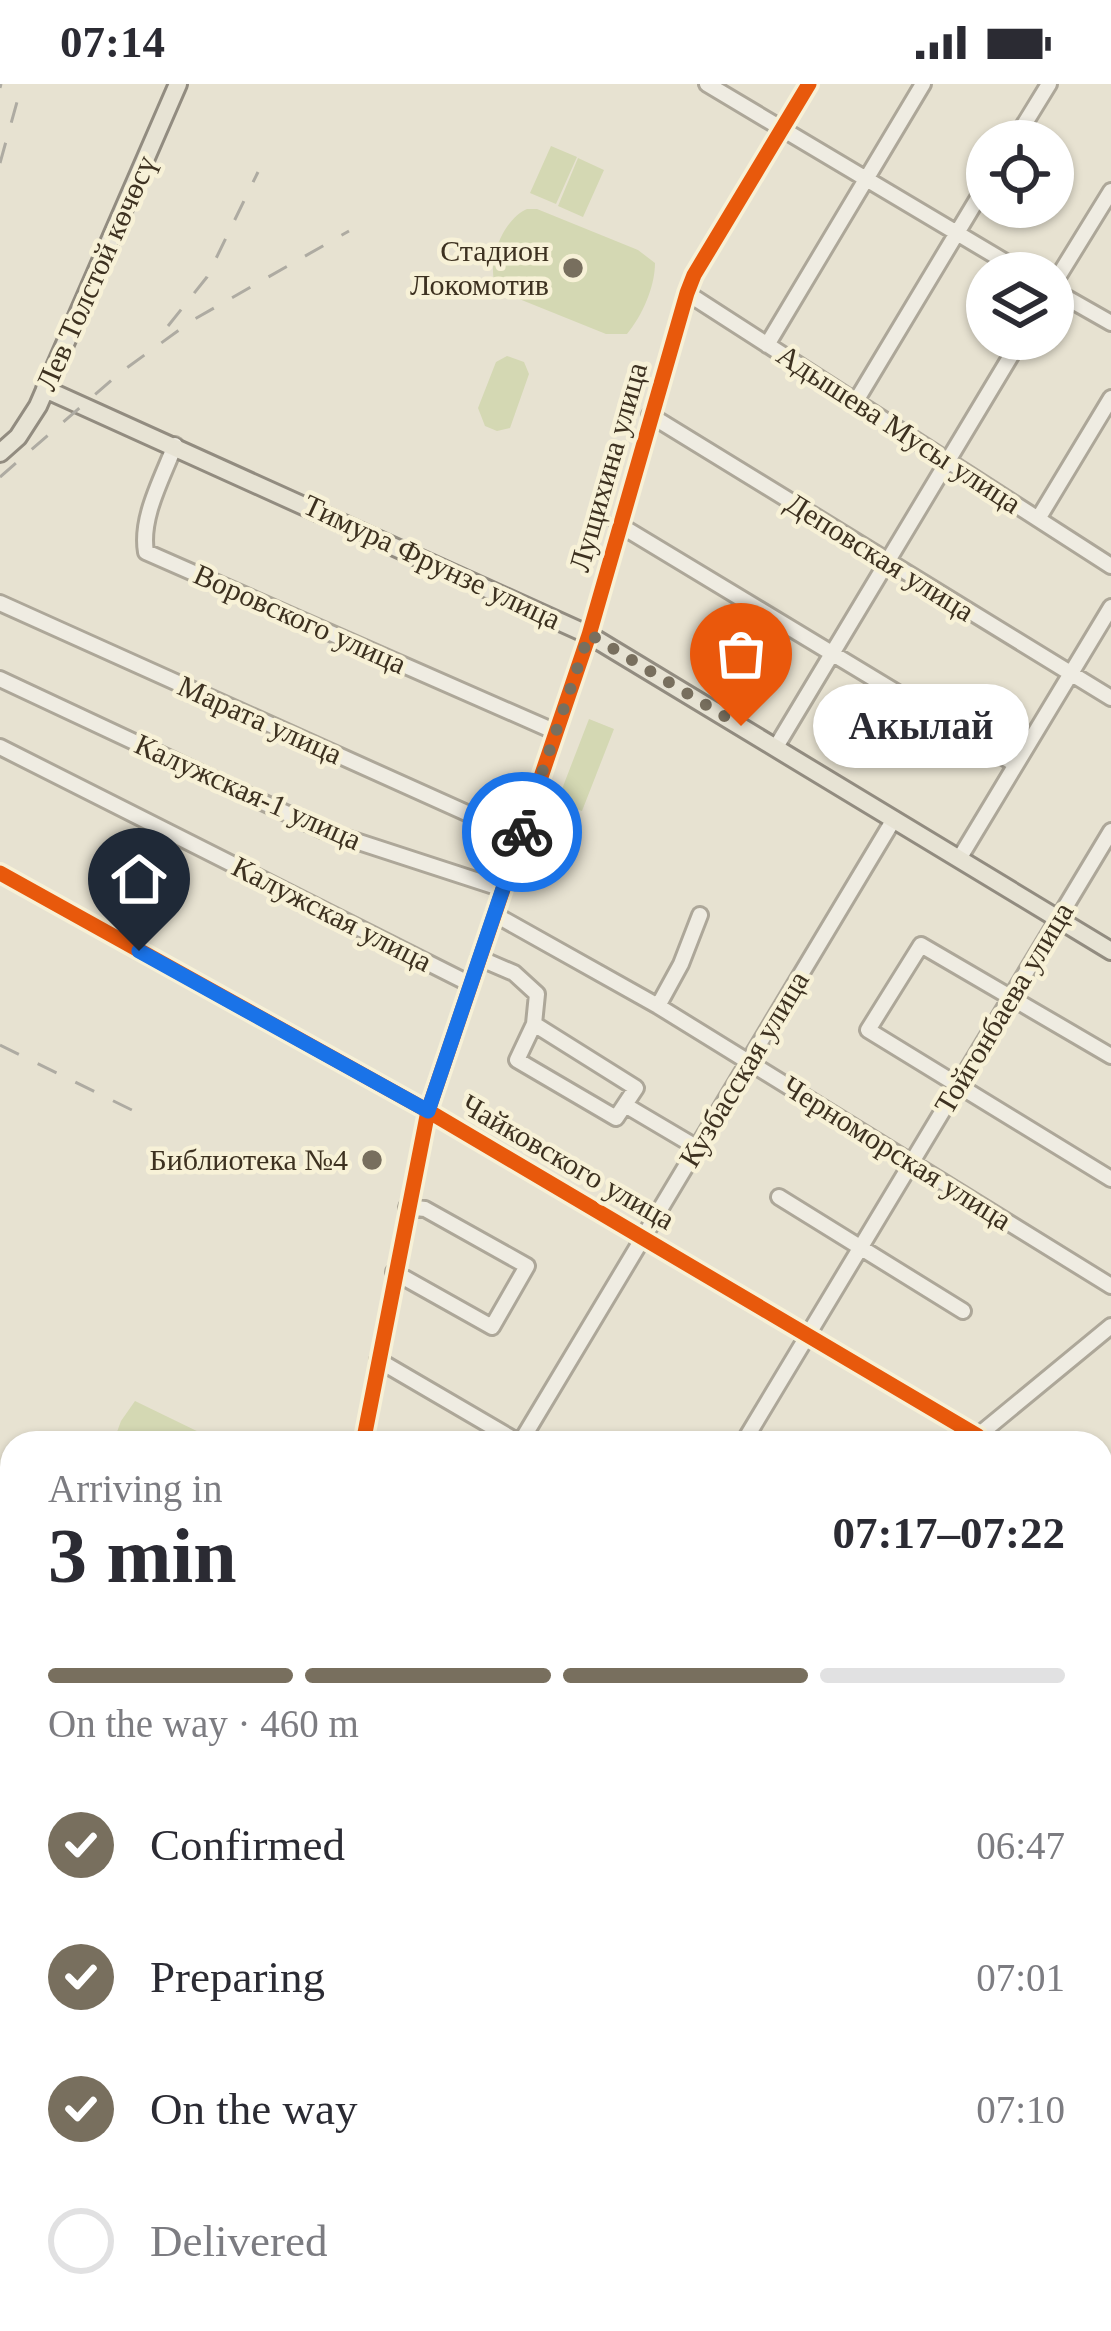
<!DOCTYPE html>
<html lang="en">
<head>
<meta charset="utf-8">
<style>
  :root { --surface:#fff; --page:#f7f7f7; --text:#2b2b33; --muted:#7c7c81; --line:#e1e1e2; --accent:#786f5e }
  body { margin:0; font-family:"Times New Roman",serif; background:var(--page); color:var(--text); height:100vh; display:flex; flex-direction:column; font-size:45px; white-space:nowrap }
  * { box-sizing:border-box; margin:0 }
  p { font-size:39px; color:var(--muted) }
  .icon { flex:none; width:66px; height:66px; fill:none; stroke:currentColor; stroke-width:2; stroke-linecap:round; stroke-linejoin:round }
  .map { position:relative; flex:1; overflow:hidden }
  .side { position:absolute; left:0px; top:1347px; width:1113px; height:900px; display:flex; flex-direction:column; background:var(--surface); border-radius:36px 36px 0 0; box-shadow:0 3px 9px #0004 }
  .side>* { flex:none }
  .tools { position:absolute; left:966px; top:36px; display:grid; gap:24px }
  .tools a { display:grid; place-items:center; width:108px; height:108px; border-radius:50%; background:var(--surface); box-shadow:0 3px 9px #0004; font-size:60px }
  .pin { position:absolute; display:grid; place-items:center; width:102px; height:102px; color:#fff; margin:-123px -51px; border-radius:50% 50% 50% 0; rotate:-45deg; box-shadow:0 0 12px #0007 }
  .pin .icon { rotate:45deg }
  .courier { position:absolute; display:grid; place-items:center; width:120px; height:120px; margin:-60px; border:9px solid #1a73e8; border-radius:50%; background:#fff; color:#222; box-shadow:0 3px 15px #0007 }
  .bubble { position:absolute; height:84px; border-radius:42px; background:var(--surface); box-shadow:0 3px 9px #0004; font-size:39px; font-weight:700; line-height:84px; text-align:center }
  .summary em { font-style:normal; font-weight:700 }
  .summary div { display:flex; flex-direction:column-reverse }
  .summary { display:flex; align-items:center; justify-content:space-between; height:204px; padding:0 48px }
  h1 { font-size:78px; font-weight:700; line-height:90px }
  .bar { display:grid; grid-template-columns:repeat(4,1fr); gap:18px 12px; align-content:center; height:144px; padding:0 48px }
  .bar i { height:15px; border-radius:9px; background:var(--line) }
  .bar .selected { background:var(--accent) }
  .bar p { grid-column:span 4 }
  ol { padding:0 48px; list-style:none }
  li { display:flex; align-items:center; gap:36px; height:132px }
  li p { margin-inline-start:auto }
  li .icon { padding:12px; border-radius:50%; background:var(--accent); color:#fff; stroke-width:4 }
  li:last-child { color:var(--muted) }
  li i { width:66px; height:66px; border:6px solid var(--line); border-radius:50% }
  .status { display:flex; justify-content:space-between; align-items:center; height:84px; padding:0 60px; background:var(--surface); direction:ltr }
  .status svg { height:33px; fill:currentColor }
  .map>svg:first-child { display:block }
  .green { fill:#d4d8b3 }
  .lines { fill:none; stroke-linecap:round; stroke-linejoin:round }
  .canal { stroke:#bccdc4; stroke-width:9 }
  .minor-casing { stroke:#ada799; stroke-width:20 }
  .major-casing { stroke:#928c80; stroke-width:22 }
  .minor { stroke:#efece2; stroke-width:14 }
  .major { stroke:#e7e3d4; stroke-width:16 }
  .rail { stroke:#aeaba2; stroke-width:3; stroke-dasharray:21 21; stroke-linecap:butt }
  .cycleway-casing { stroke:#f7f1d7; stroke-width:22 }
  .cycleway { stroke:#e8590c; stroke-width:15 }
  .done { stroke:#786f5e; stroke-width:12; stroke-dasharray:0 21.6 }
  .route { stroke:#1a73e8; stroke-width:15 }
  .poi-dot { fill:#786f5e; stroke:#f7f1d7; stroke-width:4.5 }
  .labels { text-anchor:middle; stroke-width:9; stroke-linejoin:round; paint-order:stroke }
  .poi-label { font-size:30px; fill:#3d3120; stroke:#f7f1d7; text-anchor:end }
  .street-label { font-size:30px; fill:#3d3120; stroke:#f7f1d7 }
</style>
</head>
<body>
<div class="status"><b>07:14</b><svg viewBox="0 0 49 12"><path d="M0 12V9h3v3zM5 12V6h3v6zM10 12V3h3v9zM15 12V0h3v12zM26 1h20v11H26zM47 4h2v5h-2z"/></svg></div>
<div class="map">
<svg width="1111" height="2247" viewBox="0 0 1111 2247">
  <rect width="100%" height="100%" fill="#e7e2d1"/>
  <path class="green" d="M 551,62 L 577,73 L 556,120 L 530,109 Z
    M 578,74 L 604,86 L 583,133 L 558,122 Z
    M 527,125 L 537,125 L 638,166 L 655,179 C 655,203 642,232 627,250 L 606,250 L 504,209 L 495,200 C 487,175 504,135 527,125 Z
    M 507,272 L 524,278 L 529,290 L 510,344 L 497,347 L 485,342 L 478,324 L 496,278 Z
    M 589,635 L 614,645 L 582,727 L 557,718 Z
    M 135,1317 L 205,1351 L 215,1359 L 113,1359 L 121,1337 Z
    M 12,1419 L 12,1706 L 0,1701 L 0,1454 Z"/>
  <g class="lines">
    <path class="canal" d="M 1101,1471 L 1111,1473
      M 234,2247 L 237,2235"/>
    <g class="minor-casing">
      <path id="minor" d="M 707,0 L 1024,189
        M 1014,57 L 1049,0
        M 1053,201 L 1111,107
        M 1053,206 L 1111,239
        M 687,209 L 1111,482
        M 767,261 L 923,0
        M 856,317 L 987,99
        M 650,331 L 1111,614
        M 175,361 C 163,393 140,433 146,468 L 556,648
        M 1038,435 L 1111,314
        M 618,440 L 1015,680
        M 0,519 L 520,753
        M 0,595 L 322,746 L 503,805
        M 0,663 L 470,900
        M 776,663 L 1021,255
        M 959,775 L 1111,523
        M 0,789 L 428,1027 L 978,1352
        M 494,830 L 658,922 L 1111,1202
        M 479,874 L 514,889 L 537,910 L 534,940 L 517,976 L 616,1034 L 636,1004 L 534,940
        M 658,922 L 681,880 L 700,831
        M 1111,972 L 921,861 L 868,946 L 1111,1095
        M 625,1021 L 696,1063
        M 779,1113 L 963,1227
        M 394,1188 L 492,1243 L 527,1182 L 425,1125 L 407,1123
        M 378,1276 L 520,1359 L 894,735
        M 363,1359 L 428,1027 L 589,551 L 687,209 L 694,191 L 809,0
        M 743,1359 L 1111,747
        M 969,1359 L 1111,1242
        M 1101,1508 L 1111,1502
        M 1101,1632 L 1111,1629
        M 1101,1742 L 1111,1740
        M 0,1749 L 12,1754
        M 1101,1912 L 1111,1915
        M 0,2031 L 12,2036
        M 1101,2067 L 1111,2071
        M 0,2205 L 12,2180
        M 342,2235 L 366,2247
        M 751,2235 L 775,2247
        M 643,2241 L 646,2235
        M 27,2247 L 32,2235
        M 53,2247 L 57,2235
        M 168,2247 L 172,2235
        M 294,2247 L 300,2235
        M 399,2247 L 405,2235
        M 572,2247 L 578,2235
        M 855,2247 L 862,2235"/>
    </g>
    <g class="major-casing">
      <path id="major" d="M 45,305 L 589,551 L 1111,867
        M 0,369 L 18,353 L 38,322 L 178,0
        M 1101,2157 L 1111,2138
        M 1101,2202 L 1111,2183
        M 1054,2247 L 1060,2235
        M 1077,2247 L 1084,2235"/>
    </g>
    <use href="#minor" class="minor"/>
    <use href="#major" class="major"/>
    <path class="rail" d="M 0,4 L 1,0
      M 0,79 L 22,0
      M 168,242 L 207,193 L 258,88
      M 0,393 L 121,288 L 193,236 L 349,147
      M 0,961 L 148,1034"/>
    <g class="cycleway-casing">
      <path id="cycleway" d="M 0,789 L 428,1027 L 978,1352
        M 363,1359 L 428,1027 L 589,551 L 687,209 L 694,191 L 809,0"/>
    </g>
    <use href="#cycleway" class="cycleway"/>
  </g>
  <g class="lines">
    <path class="done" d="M 522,748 L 589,550 L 741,642"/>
    <path class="route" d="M 139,867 L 428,1027 L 522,748"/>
  </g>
  <g class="poi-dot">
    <circle cx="573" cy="184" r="12"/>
    <circle cx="372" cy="1076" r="12"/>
  </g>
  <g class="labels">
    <g class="poi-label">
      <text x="549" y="177">Стадион<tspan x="549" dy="34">Локомотив</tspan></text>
      <text x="348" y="1086">Библиотека №4</text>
    </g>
    <g class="street-label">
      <text transform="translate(96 189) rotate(-66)" y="10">Лев Толстой көчөсү</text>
      <text transform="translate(899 345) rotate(33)" y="10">Адышева Мусы улица</text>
      <text transform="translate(608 383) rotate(-74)" y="10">Лущихина улица</text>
      <text transform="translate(880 473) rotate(32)" y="10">Деповская улица</text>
      <text transform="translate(432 478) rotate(25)" y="10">Тимура Фрунзе улица</text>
      <text transform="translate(300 535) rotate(24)" y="10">Воровского улица</text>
      <text transform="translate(260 636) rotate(24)" y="10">Марата улица</text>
      <text transform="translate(248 708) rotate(24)" y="10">Калужская-1 улица</text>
      <text transform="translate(332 830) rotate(27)" y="10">Калужская улица</text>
      <text transform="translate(1004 924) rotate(-59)" y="10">Тойгонбаева улица</text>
      <text transform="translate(744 985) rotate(-59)" y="10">Кузбасская улица</text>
      <text transform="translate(897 1069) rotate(32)" y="10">Черноморская улица</text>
      <text transform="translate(568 1078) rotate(30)" y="10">Чайковского улица</text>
    </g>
  </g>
</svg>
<div class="tools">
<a><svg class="icon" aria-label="locate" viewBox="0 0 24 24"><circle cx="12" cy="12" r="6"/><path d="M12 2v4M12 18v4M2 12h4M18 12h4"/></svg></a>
<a><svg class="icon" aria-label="layers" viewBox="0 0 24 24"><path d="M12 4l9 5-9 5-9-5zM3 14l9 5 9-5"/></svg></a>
</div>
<div class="pin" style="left:741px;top:642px;background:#ea580c"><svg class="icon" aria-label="bag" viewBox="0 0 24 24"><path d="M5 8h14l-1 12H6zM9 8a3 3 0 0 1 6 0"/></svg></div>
<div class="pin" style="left:139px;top:867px;background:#1f2937"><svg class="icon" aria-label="home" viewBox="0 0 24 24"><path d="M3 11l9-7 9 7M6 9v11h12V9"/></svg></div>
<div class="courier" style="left:522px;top:748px"><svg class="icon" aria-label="bike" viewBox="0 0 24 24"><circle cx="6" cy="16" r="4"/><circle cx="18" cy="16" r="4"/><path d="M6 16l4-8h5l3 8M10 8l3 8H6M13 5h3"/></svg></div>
<div class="bubble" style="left:813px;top:600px;width:216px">Акылай</div>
<section class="side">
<div class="summary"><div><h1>3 min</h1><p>Arriving in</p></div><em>07:17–07:22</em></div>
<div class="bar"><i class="selected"></i><i class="selected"></i><i class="selected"></i><i></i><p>On the way · 460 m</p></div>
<ol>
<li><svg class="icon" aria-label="check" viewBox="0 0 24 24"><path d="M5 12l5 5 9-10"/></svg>Confirmed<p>06:47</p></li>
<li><svg class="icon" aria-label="check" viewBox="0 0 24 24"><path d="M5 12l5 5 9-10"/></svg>Preparing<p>07:01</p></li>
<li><svg class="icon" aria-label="check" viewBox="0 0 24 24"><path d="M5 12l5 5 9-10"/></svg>On the way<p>07:10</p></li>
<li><i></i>Delivered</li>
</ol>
</section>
</div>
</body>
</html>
